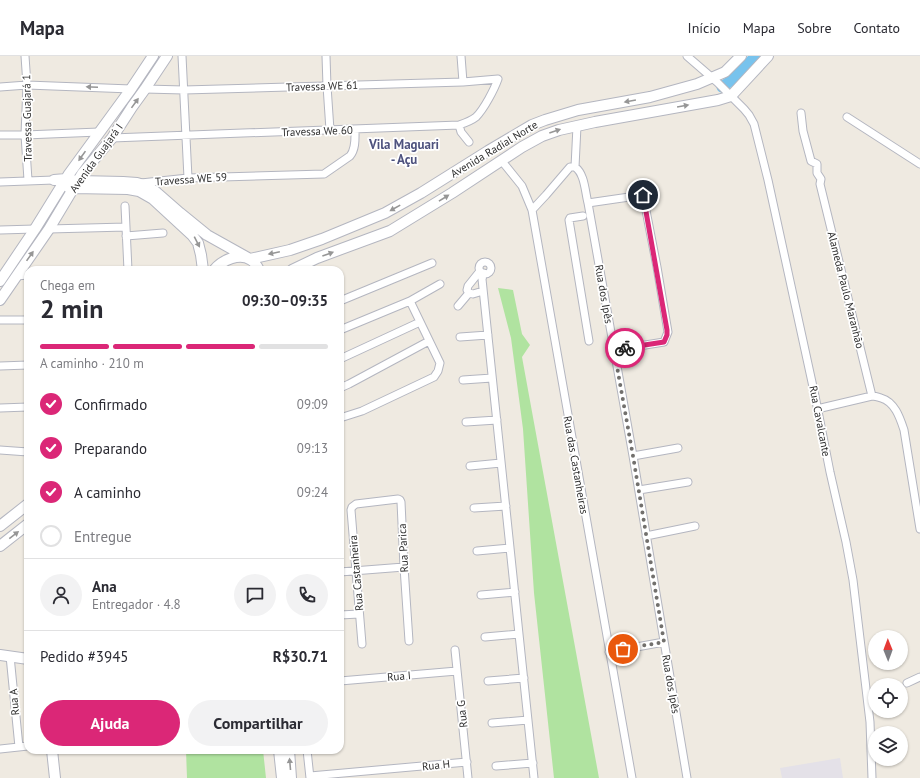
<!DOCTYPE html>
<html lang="pt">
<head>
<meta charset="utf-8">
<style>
  :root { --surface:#fff; --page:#f2f2f3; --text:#2b2b33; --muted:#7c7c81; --line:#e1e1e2; --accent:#db2777 }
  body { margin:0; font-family:"PT Sans",sans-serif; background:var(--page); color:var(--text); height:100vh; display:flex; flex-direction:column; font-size:15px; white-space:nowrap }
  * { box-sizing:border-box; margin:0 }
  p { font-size:13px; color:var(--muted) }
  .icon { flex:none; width:22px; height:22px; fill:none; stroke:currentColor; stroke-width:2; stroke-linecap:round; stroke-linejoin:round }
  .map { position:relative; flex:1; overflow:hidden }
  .details { position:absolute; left:24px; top:210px; width:320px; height:488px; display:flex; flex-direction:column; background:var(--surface); border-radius:12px; box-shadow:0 1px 3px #0004 }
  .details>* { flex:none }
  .needle { width:26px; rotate:359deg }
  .controls { position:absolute; left:868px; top:574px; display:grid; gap:8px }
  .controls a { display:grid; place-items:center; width:40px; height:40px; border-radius:50%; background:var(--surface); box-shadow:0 1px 3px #0004; font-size:20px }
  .pin { position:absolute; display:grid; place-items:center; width:34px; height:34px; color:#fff; margin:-17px; border:2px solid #fff; border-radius:50%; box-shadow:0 1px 4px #0007 }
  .courier { position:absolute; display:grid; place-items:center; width:40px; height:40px; margin:-20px; border:3px solid #db2777; border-radius:50%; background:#fff; color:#222; box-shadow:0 1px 5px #0007 }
  .headline em { font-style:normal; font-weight:800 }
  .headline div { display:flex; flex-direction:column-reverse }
  .headline { display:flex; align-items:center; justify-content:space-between; height:68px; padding:0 16px }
  h1 { font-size:26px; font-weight:800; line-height:30px }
  .bar { display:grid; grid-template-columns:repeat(4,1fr); gap:6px 4px; align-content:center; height:48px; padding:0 16px }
  .bar i { height:5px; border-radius:3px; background:var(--line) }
  .bar .on { background:var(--accent) }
  .bar p { grid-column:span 4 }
  .line { display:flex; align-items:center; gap:10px; padding:0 16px; border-top:1px solid var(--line) }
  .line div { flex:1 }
  .round { display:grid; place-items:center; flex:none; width:42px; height:42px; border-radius:21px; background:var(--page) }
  ol { padding:0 16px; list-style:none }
  li { display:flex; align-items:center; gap:12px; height:44px }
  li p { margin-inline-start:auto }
  li .icon { padding:4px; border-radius:50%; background:var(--accent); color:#fff; stroke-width:4 }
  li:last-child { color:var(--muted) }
  li i { width:22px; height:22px; border:2px solid var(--line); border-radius:50% }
  .action { display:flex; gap:8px; margin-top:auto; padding:8px 16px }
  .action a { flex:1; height:46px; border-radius:24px; background:var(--accent); color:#fff; font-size:16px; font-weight:800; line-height:46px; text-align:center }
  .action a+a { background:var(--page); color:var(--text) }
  header { display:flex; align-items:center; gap:24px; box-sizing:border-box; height:56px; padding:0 20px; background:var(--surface); border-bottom:1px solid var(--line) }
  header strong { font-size:19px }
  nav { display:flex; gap:22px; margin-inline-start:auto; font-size:14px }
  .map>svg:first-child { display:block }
  .industrial { fill:#e4e1e8 }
  .green { fill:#b0e3a0 }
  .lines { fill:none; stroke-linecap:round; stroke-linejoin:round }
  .river { stroke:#78c3ed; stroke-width:11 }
  .street-casing { stroke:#b4b6c0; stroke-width:9 }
  .secondary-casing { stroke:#b4b6c0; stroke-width:12 }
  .street { stroke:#fff; stroke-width:7 }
  .secondary { stroke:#fff; stroke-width:10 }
  .oneway { fill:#969696 }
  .done { stroke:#72706d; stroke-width:4; stroke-dasharray:0 7.2 }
  .route { stroke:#db2777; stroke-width:5 }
  .labels { text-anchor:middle; stroke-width:3.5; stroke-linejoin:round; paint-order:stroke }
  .street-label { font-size:11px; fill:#2e2e2e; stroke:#fff }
  .quarter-label { font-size:13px; font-weight:bold; fill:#4e527e; stroke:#fff }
</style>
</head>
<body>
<header>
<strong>Mapa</strong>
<nav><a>Início</a><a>Mapa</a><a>Sobre</a><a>Contato</a></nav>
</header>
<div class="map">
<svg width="920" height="722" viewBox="0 0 920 722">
  <rect width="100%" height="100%" fill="#efeae1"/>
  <path class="industrial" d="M 840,702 L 843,722 L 782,722 L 780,712 Z"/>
  <path class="green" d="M 498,232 L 513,234 L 522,278 L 530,289 L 522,301 L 599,722 L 554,722 L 534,537 L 523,373 L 511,282 Z
    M 186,694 L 263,694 L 266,722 L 187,722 Z"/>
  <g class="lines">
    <path class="river" d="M 722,31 L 729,26 L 756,0"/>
    <g class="street-casing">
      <path id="street" d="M 25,0 L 27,29 L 25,79 L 28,124
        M 182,0 L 188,122
        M 326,0 L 327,30 L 330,74
        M 461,0 L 463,26
        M 687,0 L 717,26 L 744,53 L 749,59 L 754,68 L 768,124 L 815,340 L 830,416 L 846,486 L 853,524 L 870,666 L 872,722
        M 0,31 L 27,29 L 131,33
        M 801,57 L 803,75 L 811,105 L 817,108 L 817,117 L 821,123 L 820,128 L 872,340
        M 847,61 L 920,108
        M 459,69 L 461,76 L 469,86
        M 0,79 L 25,79 L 99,76
        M 112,82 L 459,69 C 465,67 471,65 476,61 C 484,53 494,34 498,23 L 463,26 L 184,34 L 145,33
        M 501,104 L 522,130 L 532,154 L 632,722
        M 575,111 C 585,118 585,136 588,147 L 633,400 L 687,722
        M 575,111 L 577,70
        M 0,126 L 54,124
        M 141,127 L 188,122 L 324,118 L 350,100 C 356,93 355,82 355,74
        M 588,147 L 643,139 L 657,211 L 668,276 L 664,286 L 614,294
        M 125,150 L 128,214
        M 532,154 L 546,139 L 570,111 L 575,111
        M 583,160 L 570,162 L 569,164 L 589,285
        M 49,173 L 126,171
        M 0,174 L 35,173
        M 126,180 L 163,177
        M479 212a6 6 0 1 1 12 0a6 6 0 1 1-12 0Z
        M 480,215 L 468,230 L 467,234 L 469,237 L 473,238 L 483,235
        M 484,217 L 482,223 L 534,722
        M 16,220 L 28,219
        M 340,245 L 432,207
        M 458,250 L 469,237
        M 0,264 L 28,264
        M 340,274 L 410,245 L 440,228
        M 460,281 L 488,279
        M 340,303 L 420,266
        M 0,310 L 28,309
        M 463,324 L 492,322
        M 340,332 L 349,328 L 429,285
        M 0,352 L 28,351
        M 817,353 L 872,340 C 875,340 878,341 881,342 C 895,346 900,362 904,374 L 920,473
        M 340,362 L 362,355 L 434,321 L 438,315 L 440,307 L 410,245
        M 466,366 L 497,364
        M 0,394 L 28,396
        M 633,400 L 678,392
        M 470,410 L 501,407
        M 639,434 L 688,426
        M 474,452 L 506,450
        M 646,480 L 695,470
        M 477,495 L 510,492
        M 340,516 L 404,511
        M 481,539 L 515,536
        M 340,559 L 359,558
        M 485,581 L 519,578
        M 362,588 L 351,454 L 352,451 L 356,448 L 398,443 L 400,444 L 401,446 L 404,511 L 409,585
        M 455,594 L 468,722
        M 609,596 L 664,586
        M 10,600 L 19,691
        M 340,625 L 457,615
        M 488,625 L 524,622
        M 907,627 L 920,621
        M 492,667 L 528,664
        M 0,693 L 28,690
        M 307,694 L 310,722
        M 496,710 L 533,707
        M 310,720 L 467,706"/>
    </g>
    <g class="secondary-casing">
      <path id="secondary" d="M 54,124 L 66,123 L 78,125 L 123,126 L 137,127 L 147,130 L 156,136 L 180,157 L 207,179 L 250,203
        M 68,131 L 73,132 L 128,133 L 139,135 L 153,143 L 192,179 L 198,187 L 201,199 L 203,214
        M 250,203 L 290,194 L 322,183 L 385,157 L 421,137 L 488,95 L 532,69 L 545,64 L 578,54 L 650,41 L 697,28 L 725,16 L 741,0
        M 214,214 C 222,204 240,196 251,204 C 255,206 257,210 259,214
        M 292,214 L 317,202 L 390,175 L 452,137 L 522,91 L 542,80 L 559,74 L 595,66 L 718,44 L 731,40 L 768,0
        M 0,225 L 35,173 L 69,118 L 131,33 L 153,0
        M 0,244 L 49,173 L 82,118 L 112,82 L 132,51 L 145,33 L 167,0
        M 0,470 L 28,448
        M 0,490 L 28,468
        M 0,599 L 28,603
        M 52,694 L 55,722
        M 279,694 L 282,722
        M 289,694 L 291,722"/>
    </g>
    <use href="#street" class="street"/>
    <use href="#secondary" class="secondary"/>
  </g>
  <defs><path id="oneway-solid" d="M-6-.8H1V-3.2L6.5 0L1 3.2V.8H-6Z"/></defs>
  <g class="oneway">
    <use href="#oneway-solid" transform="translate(92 31) rotate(-178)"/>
    <use href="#oneway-solid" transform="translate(630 45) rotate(170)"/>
    <use href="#oneway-solid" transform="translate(135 47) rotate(-54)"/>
    <use href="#oneway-solid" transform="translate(683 50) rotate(-10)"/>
    <use href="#oneway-solid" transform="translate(555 75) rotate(-19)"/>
    <use href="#oneway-solid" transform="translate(82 100) rotate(125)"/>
    <use href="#oneway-solid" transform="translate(444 142) rotate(-32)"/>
    <use href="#oneway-solid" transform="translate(395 152) rotate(151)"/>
    <use href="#oneway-solid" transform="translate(197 186) rotate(63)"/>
    <use href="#oneway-solid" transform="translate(274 197) rotate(168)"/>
    <use href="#oneway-solid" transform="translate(328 198) rotate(-20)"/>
    <use href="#oneway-solid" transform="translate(30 200) rotate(-55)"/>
    <use href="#oneway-solid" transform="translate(14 479) rotate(-38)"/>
    <use href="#oneway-solid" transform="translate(290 708) rotate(-95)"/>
  </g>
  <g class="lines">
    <path class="done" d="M 623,593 L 664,586 L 633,400 L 614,294 L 625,292"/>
    <path class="route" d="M 625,292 L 664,286 L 667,279 L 667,274 L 643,139"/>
  </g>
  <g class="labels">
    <g class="street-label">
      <text transform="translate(322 30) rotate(-2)" y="4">Travessa WE 61</text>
      <text transform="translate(27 62) rotate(-91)" y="4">Travessa Guajará 1</text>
      <text transform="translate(317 75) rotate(-2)" y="4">Travessa We 60</text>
      <text transform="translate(494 93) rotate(-31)" y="4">Avenida Radial Norte</text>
      <text transform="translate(96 102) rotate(-54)" y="4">Avenida Guajará I</text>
      <text transform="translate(191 123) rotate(-4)" y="4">Travessa WE 59</text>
      <text transform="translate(846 234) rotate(76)" y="4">Alameda Paulo Maranhão</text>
      <text transform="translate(604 238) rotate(80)" y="4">Rua dos Ipês</text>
      <text transform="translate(820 365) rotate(79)" y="4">Rua Cavalcante</text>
      <text transform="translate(576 409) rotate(80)" y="4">Rua das Castanheiras</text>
      <text transform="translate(403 492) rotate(-93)" y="4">Rua Parica</text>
      <text transform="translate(356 517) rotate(-95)" y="4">Rua Castanheira</text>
      <text transform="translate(399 620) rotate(-5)" y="4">Rua I</text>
      <text transform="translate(671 628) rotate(80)" y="4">Rua dos Ipês</text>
      <text transform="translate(14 646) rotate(-95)" y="4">Rua A</text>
      <text transform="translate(462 658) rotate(-96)" y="4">Rua G</text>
      <text transform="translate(436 709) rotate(-6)" y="4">Rua H</text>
    </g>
    <g class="quarter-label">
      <text x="404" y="93">Vila Maguari<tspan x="404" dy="15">- Açu</tspan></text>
    </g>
  </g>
</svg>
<div class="controls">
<a><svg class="needle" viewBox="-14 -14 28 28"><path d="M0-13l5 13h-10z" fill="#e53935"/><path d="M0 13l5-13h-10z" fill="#7c7c81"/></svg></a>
<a><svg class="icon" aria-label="locate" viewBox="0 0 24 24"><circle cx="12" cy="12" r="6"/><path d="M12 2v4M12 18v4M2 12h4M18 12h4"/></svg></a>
<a><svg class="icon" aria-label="layers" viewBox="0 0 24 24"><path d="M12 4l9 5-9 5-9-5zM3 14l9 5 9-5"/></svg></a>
</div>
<div class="pin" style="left:623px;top:593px;background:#ea580c"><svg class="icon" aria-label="bag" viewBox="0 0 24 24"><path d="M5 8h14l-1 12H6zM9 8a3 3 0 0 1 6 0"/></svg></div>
<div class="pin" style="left:643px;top:139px;background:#1f2937"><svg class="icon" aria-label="home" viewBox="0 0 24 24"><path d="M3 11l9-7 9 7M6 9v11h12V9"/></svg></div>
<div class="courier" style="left:625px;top:292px"><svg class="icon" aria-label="bike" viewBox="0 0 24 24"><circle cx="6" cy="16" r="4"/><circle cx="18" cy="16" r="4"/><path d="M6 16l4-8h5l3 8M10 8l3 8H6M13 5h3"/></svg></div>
<section class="details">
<div class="headline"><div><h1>2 min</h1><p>Chega em</p></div><em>09:30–09:35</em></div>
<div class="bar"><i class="on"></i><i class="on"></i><i class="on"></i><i></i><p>A caminho · 210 m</p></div>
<ol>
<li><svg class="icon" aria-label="check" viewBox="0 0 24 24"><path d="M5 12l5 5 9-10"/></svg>Confirmado<p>09:09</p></li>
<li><svg class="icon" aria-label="check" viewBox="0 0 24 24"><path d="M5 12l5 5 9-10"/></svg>Preparando<p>09:13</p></li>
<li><svg class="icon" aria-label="check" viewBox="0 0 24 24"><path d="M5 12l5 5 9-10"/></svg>A caminho<p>09:24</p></li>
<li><i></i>Entregue</li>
</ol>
<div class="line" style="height:72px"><a class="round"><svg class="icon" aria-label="person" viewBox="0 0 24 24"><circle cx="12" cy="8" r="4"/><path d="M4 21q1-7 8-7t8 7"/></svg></a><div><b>Ana</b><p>Entregador · 4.8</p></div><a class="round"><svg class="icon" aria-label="chat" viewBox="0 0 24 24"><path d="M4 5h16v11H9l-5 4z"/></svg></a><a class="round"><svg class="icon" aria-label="phone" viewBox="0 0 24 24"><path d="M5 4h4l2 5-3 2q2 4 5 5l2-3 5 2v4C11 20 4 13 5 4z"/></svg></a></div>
<div class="line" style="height:52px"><div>Pedido #3945</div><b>R$30.71</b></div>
<div class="action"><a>Ajuda</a><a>Compartilhar</a></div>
</section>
</div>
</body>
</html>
